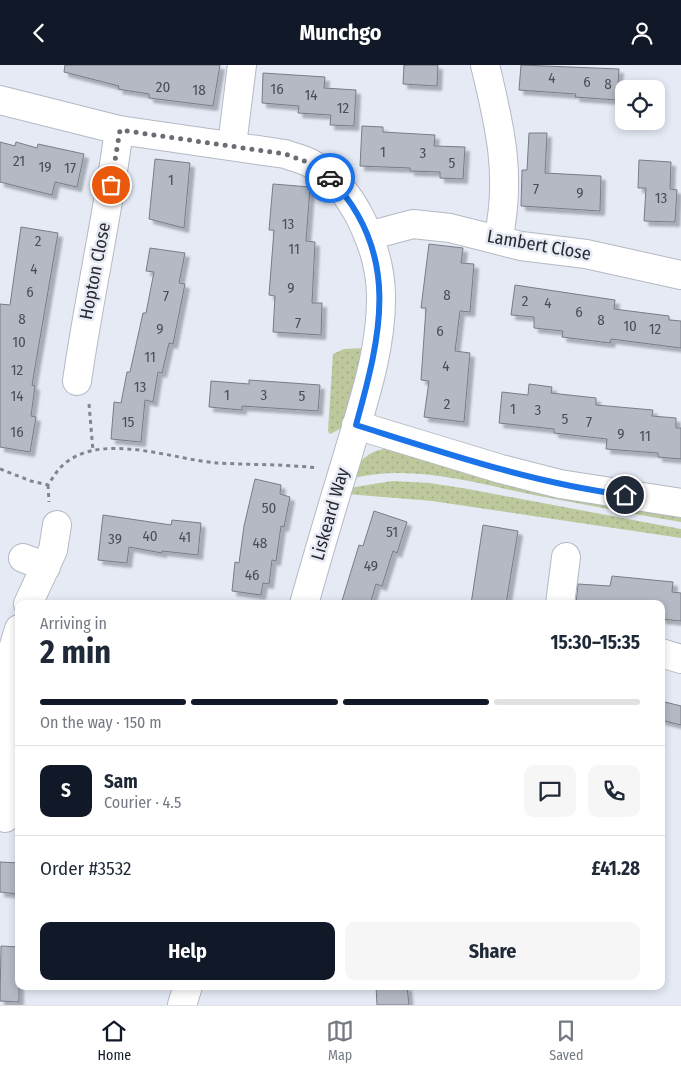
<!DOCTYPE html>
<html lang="en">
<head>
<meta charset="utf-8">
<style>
  :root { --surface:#fff; --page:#f6f6f7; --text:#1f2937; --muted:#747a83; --line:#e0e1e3; --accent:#111827 }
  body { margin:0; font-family:"Fira Sans Condensed",sans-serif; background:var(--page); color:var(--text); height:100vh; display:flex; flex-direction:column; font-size:19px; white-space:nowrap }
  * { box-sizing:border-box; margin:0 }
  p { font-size:16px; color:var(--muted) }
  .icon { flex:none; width:28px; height:28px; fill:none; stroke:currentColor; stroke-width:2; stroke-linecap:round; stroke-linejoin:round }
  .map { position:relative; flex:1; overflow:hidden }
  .sheet { position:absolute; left:15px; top:535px; width:650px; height:390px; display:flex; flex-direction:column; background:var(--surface); border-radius:10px; box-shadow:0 2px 8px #0003 }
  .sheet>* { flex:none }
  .controls { position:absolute; left:615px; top:15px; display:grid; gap:10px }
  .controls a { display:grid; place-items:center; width:50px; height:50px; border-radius:10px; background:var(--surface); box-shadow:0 2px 8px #0003; font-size:25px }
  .pin { position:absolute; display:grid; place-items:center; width:42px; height:42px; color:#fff; margin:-21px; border:2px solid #fff; border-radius:50%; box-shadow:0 1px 5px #0007 }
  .courier { position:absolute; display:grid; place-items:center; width:50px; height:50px; margin:-25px; border:4px solid #1a73e8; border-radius:50%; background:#fff; color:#222; box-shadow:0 1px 6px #0007 }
  .summary em { font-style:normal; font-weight:700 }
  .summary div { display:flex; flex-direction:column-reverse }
  .summary { display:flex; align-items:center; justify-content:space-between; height:85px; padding:0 25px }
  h1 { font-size:32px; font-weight:700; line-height:38px }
  .bar { display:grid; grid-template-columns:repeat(4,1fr); gap:8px 5px; align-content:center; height:60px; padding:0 25px }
  .bar i { height:6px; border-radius:4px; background:var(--line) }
  .bar .current { background:var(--accent) }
  .bar p { grid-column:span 4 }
  .line { display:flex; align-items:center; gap:12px; padding:0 25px; border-top:1px solid var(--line) }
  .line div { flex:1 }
  .round { display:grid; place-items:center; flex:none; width:52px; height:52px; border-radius:10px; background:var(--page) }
  .action { display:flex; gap:10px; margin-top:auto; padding:10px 25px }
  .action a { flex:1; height:58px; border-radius:10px; background:var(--accent); color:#fff; font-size:20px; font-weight:700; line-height:58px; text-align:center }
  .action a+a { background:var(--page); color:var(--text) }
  header { display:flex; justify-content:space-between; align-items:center; height:65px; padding:0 25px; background:var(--accent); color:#fff; font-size:22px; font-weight:700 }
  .menu { display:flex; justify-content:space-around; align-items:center; height:70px; border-top:1px solid var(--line); background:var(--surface); font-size:14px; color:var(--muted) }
  .menu a { display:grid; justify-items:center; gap:2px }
  .menu .current { color:var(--accent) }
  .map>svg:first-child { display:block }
  .grass { fill:url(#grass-dots) }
  .building { fill:#b5b9c4; stroke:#787c86; filter:url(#shadow) }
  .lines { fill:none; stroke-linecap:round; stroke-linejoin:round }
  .minor-casing { stroke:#b4b9c4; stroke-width:30 }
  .path { stroke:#82858c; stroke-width:3; stroke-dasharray:4 4; stroke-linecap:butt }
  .minor { stroke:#fff; stroke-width:28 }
  .done { stroke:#6b6d74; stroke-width:5; stroke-dasharray:0 9 }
  .route { stroke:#1a73e8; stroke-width:6 }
  .labels { text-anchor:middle; stroke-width:5; stroke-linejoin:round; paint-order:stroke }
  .number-label { font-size:15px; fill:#4c4e54 }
  .street-label { font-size:18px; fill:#292a2f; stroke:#e5eaf5 }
</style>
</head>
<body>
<header><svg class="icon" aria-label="back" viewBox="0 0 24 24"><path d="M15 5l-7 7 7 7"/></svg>Munchgo<svg class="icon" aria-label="person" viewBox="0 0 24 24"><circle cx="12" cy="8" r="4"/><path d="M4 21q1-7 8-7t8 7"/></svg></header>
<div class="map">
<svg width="681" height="940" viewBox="0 0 681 940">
  <defs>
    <pattern id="grass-dots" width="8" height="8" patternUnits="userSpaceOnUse" patternTransform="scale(1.25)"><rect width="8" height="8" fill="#bdc99c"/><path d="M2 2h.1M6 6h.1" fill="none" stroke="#a2ad87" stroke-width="1.8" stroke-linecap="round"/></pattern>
    <filter id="shadow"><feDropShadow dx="4.5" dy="4.5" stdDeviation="1" flood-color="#0004"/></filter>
  </defs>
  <rect width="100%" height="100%" fill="#e5eaf5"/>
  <path class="grass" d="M 364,283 L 342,363 L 330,369 L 328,366 L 333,289 L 344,284 Z
    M 393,383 L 681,447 L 681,457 C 632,449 583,439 534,430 C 474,418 411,398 350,414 C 359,394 370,384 393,383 Z
    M 392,416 L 430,418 L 468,424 L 681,464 L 681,473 L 432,436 L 347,429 L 349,423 Z"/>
  <path class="building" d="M 65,0 L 220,0 L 213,41 L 149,33 L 149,29 L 118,24 L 119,21 L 64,7 Z
    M 404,0 L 438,0 L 437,21 L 403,19 Z
    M 521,0 L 619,4 L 617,35 L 575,32 L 576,29 L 519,25 Z
    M 263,8 L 325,12 L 324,23 L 356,25 L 354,61 L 330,60 L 331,50 L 298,48 L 299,41 L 262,38 Z
    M 362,61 L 383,62 L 383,67 L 435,70 L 434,81 L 465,82 L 463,114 L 440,113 L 440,107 L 410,106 L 410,103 L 360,101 Z
    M 529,68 L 547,68 L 545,108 L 601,111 L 600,146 L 521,141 L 522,105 L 527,105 Z
    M 0,77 L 15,81 L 16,77 L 37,83 L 38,79 L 84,89 L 77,122 L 55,117 L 52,130 L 0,117 Z
    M 155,94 L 190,98 L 184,163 L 149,154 Z
    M 639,95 L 671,97 L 670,124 L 677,125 L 675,157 L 644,156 L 646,123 L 638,123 Z
    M 273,119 L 310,122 L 306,176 L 315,177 L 312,238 L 322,238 L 321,270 L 273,267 L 275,231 L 269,230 L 274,165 L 269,165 Z
    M 21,162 L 58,168 L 32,320 L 35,321 L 31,351 L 36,352 L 30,387 L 0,382 L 0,239 L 10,240 Z
    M 429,179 L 463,183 L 461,198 L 474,199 L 470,247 L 460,246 L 455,286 L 470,288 L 464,357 L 424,352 L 429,316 L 421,315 L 426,243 L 421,243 Z
    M 150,183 L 185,188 L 179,218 L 185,219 L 173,279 L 169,278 L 162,308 L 158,307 L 153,337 L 145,335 L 141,377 L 111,374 L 114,337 L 121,338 L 127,307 L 130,307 L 143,248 L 146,248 L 154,207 L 146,206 Z
    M 515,220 L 615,235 L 614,244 L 669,251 L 669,255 L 681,256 L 681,283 L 611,274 L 610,278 L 562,272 L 563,266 L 534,263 L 534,252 L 511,250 Z
    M 249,315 L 320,320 L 318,346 L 242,341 L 242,345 L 209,342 L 211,316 L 249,319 Z
    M 529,319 L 552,322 L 551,328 L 596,333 L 596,340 L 653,345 L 652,351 L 676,353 L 676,363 L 681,363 L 681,394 L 658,392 L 658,388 L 606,384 L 607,374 L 554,368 L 554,364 L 499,358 L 502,327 L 528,330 Z
    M 255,414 L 281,420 L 280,429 L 290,432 L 284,462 L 281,461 L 276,496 L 272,495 L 269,519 L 263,518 L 261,530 L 232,526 L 235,497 L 239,498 L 244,461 Z
    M 374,446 L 407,457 L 397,488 L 393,486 L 382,521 L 376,519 L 370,539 L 341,539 L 359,480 L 363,481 Z
    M 103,450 L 171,460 L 172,455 L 201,458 L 198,490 L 162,486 L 162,488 L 129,482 L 127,498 L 98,495 Z
    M 483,460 L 518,466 L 506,539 L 471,539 Z
    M 612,511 L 673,517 L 672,527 L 681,528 L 681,556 L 661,554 L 661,539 L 576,539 L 578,519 L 610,521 Z
    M 661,636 L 681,641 L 681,660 L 661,655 Z
    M 0,797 L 19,798 L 19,829 L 0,827 Z
    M 1,881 L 19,882 L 19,937 L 0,936 Z
    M 376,921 L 407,921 L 409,940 L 377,940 Z"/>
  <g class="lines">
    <g class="minor-casing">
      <path id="minor" d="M 485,0 C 500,61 512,112 498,175
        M 0,35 L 119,65 L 285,89 C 293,92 302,94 310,98 C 353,120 380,183 381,230 C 382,285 362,341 347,393 C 332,442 318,490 304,539
        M 232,80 L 242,0
        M 368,171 L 413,159 L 450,163 L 521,181 L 586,189 L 681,210
        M 77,316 C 89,232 108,149 119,65
        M 356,360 L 501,404 L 560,419 L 681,438
        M 23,493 L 46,502
        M 28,539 L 53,485 L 57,460
        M 560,539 L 566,492
        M 661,588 L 681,594
        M 5,753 L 2,652 L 10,594 L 19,564
        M 182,940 L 188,921"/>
    </g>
    <path class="path" d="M 89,339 L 93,386
      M 0,404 L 31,416 L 48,420 C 54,411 59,402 68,396 C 107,368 175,395 218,398 C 251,400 284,399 318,403
      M 48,420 L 49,437"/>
    <use href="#minor" class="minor"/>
  </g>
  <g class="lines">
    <path class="done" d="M 111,120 L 120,65 L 285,89 L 310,98 L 330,113"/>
    <path class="route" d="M 330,113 C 402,188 381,270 356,360 C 445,388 533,418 625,430"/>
  </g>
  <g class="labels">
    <g class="number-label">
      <text x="552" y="18">4</text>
      <text x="587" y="22">6</text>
      <text x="608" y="24">8</text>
      <text x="163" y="27">20</text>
      <text x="277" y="29">16</text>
      <text x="199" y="30">18</text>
      <text x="311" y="35">14</text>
      <text x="343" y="48">12</text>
      <text x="383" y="92">1</text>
      <text x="423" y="93">3</text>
      <text x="19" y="101">21</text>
      <text x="452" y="103">5</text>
      <text x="45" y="107">19</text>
      <text x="70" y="108">17</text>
      <text x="171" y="120">1</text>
      <text x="536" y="129">7</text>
      <text x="580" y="133">9</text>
      <text x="661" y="138">13</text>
      <text x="288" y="164">13</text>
      <text x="38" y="181">2</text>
      <text x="294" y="189">11</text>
      <text x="34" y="209">4</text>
      <text x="291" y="228">9</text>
      <text x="30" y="232">6</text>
      <text x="447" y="235">8</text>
      <text x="166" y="236">7</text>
      <text x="525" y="241">2</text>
      <text x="548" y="243">4</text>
      <text x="579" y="252">6</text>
      <text x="22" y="259">8</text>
      <text x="601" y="260">8</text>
      <text x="298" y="263">7</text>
      <text x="630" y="266">10</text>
      <text x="160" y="269">9</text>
      <text x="655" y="269">12</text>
      <text x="440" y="271">6</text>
      <text x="19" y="282">10</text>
      <text x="150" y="297">11</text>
      <text x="446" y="306">4</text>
      <text x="17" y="310">12</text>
      <text x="140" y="327">13</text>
      <text x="227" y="335">1</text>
      <text x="264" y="335">3</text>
      <text x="17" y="336">14</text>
      <text x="302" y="336">5</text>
      <text x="447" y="344">2</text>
      <text x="513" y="349">1</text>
      <text x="538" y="350">3</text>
      <text x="565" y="359">5</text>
      <text x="128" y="362">15</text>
      <text x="589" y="362">7</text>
      <text x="17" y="372">16</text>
      <text x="621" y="374">9</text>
      <text x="645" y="376">11</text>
      <text x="269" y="448">50</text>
      <text x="392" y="472">51</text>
      <text x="150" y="476">40</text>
      <text x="185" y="477">41</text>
      <text x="115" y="479">39</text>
      <text x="260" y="483">48</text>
      <text x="371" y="506">49</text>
      <text x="252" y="515">46</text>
    </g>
    <g class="street-label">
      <text transform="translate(539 180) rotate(10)" y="6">Lambert Close</text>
      <text transform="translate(95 206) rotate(-79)" y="6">Hopton Close</text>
      <text transform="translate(330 449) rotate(-74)" y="6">Liskeard Way</text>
    </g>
  </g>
</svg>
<div class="controls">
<a><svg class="icon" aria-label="locate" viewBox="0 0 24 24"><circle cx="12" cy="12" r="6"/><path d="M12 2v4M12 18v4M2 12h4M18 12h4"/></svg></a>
</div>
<div class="pin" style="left:111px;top:120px;background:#ea580c"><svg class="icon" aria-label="bag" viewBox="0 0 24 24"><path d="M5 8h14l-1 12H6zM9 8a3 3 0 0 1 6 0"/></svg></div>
<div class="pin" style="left:625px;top:430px;background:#1f2937"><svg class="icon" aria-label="home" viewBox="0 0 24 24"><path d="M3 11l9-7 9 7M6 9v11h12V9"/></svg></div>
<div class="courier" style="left:330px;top:113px"><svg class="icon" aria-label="car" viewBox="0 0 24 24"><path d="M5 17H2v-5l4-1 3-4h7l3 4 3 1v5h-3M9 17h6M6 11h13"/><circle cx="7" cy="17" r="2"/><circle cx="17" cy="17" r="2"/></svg></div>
<section class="sheet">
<div class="summary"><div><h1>2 min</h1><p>Arriving in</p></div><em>15:30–15:35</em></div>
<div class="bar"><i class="current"></i><i class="current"></i><i class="current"></i><i></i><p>On the way · 150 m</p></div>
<div class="line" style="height:90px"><b class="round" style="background:var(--accent);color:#fff">S</b><div><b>Sam</b><p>Courier · 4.5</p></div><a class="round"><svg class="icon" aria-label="chat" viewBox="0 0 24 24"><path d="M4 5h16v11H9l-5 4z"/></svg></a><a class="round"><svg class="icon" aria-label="phone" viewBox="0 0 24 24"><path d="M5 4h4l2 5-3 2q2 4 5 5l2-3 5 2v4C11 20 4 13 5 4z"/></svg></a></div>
<div class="line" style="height:65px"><div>Order #3532</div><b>£41.28</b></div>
<div class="action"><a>Help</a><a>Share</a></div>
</section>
</div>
<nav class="menu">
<a class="current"><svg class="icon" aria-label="home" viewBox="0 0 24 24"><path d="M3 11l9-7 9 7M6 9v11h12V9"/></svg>Home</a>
<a><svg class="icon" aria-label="map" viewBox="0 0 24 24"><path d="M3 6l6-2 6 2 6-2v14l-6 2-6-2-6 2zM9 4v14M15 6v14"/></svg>Map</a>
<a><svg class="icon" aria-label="saved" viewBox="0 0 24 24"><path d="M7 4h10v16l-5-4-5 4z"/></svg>Saved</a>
</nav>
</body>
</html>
